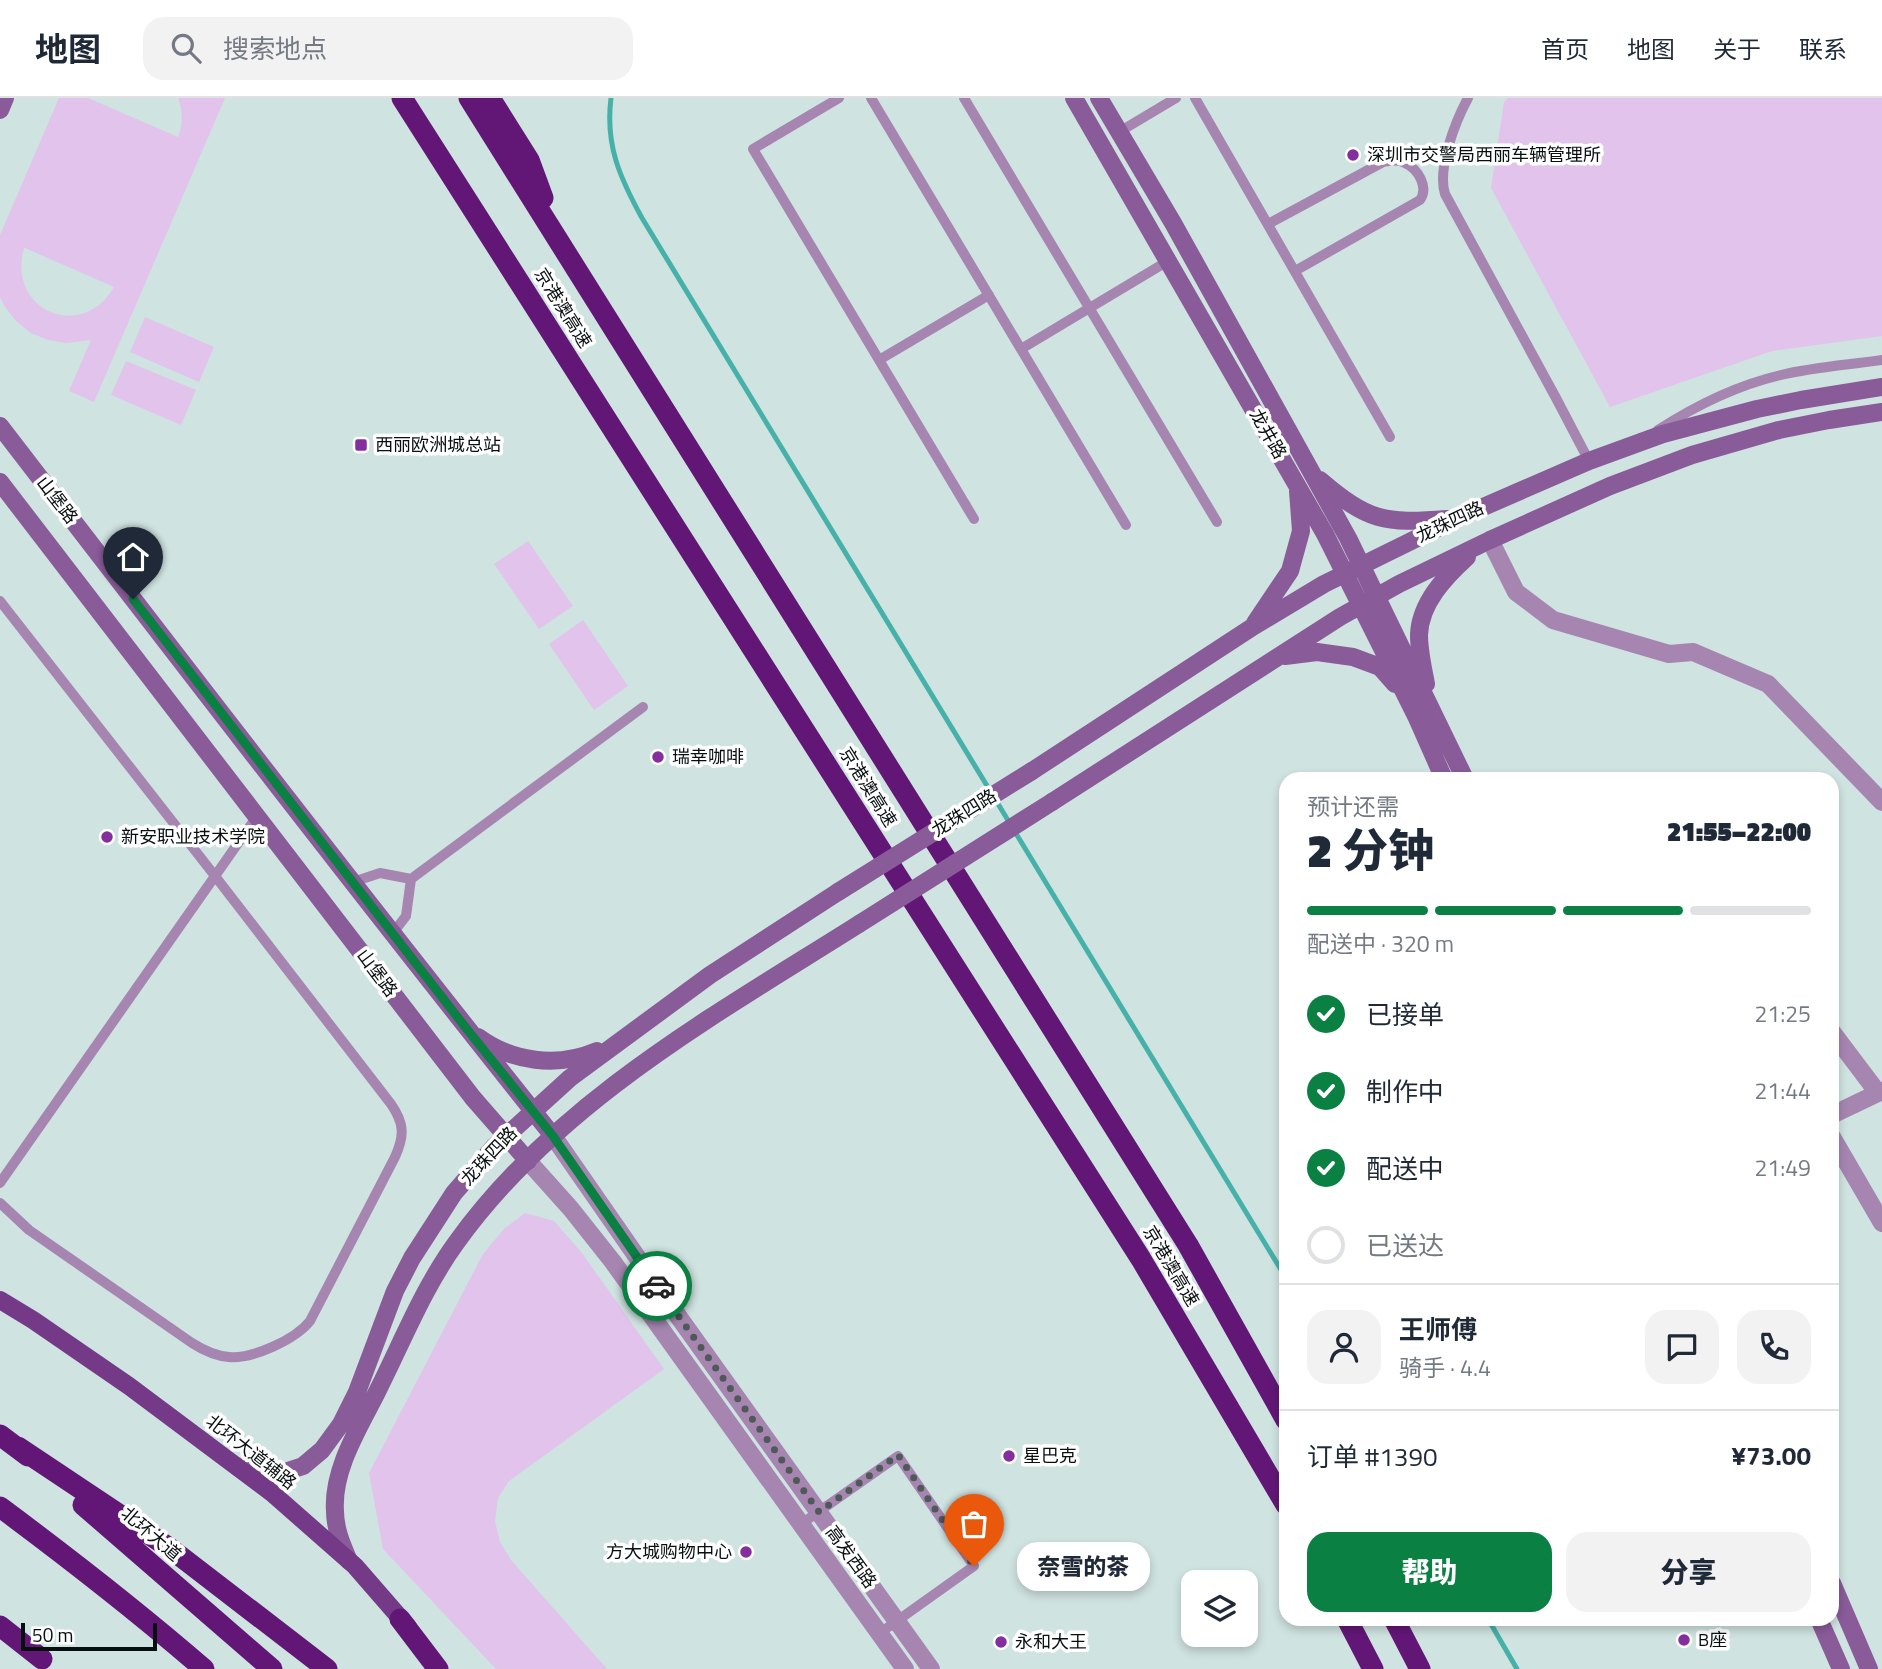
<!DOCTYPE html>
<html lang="zh">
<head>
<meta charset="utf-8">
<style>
  :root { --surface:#fff; --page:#f2f2f3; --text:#1f2937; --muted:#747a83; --line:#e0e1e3; --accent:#0b8043 }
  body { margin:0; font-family:"Titillium Web","Noto Sans SC",sans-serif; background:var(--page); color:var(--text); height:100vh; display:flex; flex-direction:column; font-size:26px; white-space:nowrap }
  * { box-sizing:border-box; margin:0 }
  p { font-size:23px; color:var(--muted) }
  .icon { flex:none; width:38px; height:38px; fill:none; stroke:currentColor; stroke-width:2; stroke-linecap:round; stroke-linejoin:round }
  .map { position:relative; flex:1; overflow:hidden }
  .drawer { position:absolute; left:1279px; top:674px; width:560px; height:854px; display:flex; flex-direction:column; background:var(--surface); border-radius:21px; box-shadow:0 4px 10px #0003 }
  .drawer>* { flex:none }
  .fabs { position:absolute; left:1181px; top:1472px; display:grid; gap:14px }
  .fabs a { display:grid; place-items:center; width:77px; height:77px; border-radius:14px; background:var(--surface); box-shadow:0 4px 10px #0003; font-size:35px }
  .scale { position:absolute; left:21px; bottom:18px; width:136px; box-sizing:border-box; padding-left:7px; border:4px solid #080f0f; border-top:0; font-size:19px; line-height:24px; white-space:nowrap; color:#080f0f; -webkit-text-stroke:5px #fff; paint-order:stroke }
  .pin { position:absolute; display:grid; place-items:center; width:60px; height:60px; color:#fff; margin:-72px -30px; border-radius:50% 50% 50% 0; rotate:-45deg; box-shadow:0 0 7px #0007 }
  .pin .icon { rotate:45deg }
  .courier { position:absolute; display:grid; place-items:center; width:70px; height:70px; margin:-35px; border:5px solid #0b8043; border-radius:50%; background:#fff; color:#222; box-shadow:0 2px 9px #0007 }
  .bubble { position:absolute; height:49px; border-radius:21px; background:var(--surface); box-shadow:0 4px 10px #0003; font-size:23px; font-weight:800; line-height:49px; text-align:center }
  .head em { font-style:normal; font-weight:800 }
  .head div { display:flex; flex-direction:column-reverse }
  .head { display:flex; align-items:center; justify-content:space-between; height:119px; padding:0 28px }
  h1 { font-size:46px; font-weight:800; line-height:52px }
  .bar { display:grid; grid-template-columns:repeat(4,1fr); gap:10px 7px; align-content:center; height:84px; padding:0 28px }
  .bar i { height:9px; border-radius:5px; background:var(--line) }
  .bar .on { background:var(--accent) }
  .bar p { grid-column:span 4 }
  .line { display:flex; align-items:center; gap:18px; padding:0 28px; border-top:2px solid var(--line) }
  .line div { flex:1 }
  .round { display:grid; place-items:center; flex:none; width:74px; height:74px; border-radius:21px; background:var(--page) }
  ol { padding:0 28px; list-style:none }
  li { display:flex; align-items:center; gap:21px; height:77px }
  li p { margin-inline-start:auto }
  li .icon { padding:7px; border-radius:50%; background:var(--accent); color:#fff; stroke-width:4 }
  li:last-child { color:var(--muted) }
  li i { width:38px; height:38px; border:4px solid var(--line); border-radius:50% }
  .cta { display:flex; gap:14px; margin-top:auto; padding:14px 28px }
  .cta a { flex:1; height:80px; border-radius:21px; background:var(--accent); color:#fff; font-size:28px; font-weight:800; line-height:80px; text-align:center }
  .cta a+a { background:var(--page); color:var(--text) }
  header { display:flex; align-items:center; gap:42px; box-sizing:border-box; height:98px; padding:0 35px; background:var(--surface); border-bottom:2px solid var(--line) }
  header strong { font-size:33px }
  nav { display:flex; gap:38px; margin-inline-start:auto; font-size:24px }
  .search { width:490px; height:63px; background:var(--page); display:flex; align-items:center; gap:18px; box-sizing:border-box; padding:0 24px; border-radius:21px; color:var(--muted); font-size:26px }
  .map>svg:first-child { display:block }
  .green { fill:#e1c3ec; fill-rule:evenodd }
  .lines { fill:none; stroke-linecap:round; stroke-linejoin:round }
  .stream { stroke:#46b1a9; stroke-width:5 }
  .lane { stroke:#a686b1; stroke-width:10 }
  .street { stroke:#a686b1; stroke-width:18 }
  .secondary { stroke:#8a5b99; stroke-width:18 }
  .primary { stroke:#753a87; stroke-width:18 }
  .highway { stroke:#621776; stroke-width:21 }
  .secondary-bridge { stroke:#8a5b99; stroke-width:18 }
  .done { stroke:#4e5958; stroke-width:7; stroke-dasharray:0 12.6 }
  .route { stroke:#0b8043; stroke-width:9 }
  .poi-dot { fill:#842f9d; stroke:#fff; stroke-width:2.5 }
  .labels { text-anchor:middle; stroke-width:7; stroke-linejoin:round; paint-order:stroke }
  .poi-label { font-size:18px; fill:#080f0f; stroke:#fff; text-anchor:start }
  .street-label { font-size:18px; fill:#080f0f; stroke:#fff }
</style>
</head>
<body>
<header>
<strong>地图</strong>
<div class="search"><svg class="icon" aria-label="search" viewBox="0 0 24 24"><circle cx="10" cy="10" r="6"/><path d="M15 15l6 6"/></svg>搜索地点</div>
<nav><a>首页</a><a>地图</a><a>关于</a><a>联系</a></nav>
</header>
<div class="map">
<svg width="1882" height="1571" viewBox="0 0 1882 1571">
  <rect width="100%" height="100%" fill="#cfe3e1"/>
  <path class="green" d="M 59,0 L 88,0 L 178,39 C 183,26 183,13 178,0 L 225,0 L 94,304 L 69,293 L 91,242 L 66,245 L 48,242 L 31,235 L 16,223 L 5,209 L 0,199 L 0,137 ZM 24,150 L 25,150 L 114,189 C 82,245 6,212 24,150 Z
    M 1508,0 L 1882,0 L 1882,238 L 1772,253 L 1610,309 L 1491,90 L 1504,4 Z
    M 145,219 L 214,249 L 199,284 L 130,254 Z
    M 126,263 L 196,292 L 181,327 L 111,297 Z
    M 528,443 L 573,508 L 539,531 L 494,466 Z
    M 583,522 L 628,588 L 594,612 L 549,546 Z
    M 525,1115 L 554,1123 L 582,1155 L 664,1271 L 509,1383 L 498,1400 L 495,1423 L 500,1444 L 511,1462 L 607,1571 L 496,1571 L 383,1451 L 369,1375 L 483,1156 L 504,1131 Z"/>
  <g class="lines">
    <path class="stream" d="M 611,0 C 605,47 620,80 642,120 C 855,474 1074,826 1286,1180
      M 1488,1521 L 1517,1571"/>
    <path class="lane" d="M 839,0 L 753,51 L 974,421
      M 871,0 L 1126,427
      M 964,0 L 1217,424
      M 1195,0 L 1390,339
      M 1468,0 C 1455,24 1437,71 1445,96 L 1556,300 L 1589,363
      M 1119,34 L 1176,0
      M 1268,126 L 1383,64 C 1391,63 1397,61 1405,65 C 1418,71 1429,89 1420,102 L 1295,173
      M 1021,251 L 1168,163
      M 879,262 L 989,197
      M 1658,332 C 1695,308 1738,287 1781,277 C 1814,269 1848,267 1882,262
      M 0,503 L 215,778 L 391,1006 C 404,1025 405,1037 395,1059 L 310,1223 C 295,1242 252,1261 229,1259 C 215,1258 203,1252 192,1245 L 29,1132 L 0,1105
      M 353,784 L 380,775 L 411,781 L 643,609
      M 393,835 L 406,818 L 411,781
      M 0,1085 L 257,718
      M 801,1426 L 898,1358 L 974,1468 L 880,1535"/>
    <path class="street" d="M 1490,442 L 1516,494 L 1553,522 L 1669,556 L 1693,554 L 1768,586 L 1882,704
      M 1832,934 L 1878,995
      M 1832,1017 L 1882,993
      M 553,1038 L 678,1218 L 931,1571
      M 1832,1039 L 1882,1125
      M 528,1063 L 571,1111 L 613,1164 L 905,1571"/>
    <path class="secondary" d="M 1074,0 L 1325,436 L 1417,620 L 1444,681
      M 1099,0 L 1173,125 L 1348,440 L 1465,681
      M 0,12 L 5,0
      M 0,328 C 183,566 366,804 553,1038
      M 1320,382 C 1368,423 1384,426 1447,421
      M 0,384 L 473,1000 L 528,1063
      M 1255,525 L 1290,473 L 1301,433 L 1298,393
      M 1285,558 L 1317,554 L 1353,559 L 1380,569 L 1395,586
      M 1426,586 C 1423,570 1419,553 1419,537 C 1420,505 1445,479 1467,459
      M 1032,673 L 1254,528 L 1324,486 L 1458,420 L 1589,363 L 1663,336 L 1757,311 L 1801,302 L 1882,289
      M 1052,704 L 1340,519 L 1399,486 L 1490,442 L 1610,388 L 1692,357 L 1779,332 L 1829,322 L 1882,314
      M 478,939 C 512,964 557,970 597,953
      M 238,1369 L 267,1376 L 279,1376 L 303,1368 L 322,1352 L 341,1326 L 357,1294 L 395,1193 L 412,1160 L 454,1095 L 494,1049 L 570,980 L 710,877 L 838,794
      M 349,1463 C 342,1447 335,1431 335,1413 C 332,1370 361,1327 379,1290 C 403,1242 424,1189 456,1145 C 557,1004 715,917 859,826
      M 1832,1485 L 1869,1571
      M 1819,1521 L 1841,1571"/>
    <path class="primary" d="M 0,1202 L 33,1222 L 129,1288 L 272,1395 L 355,1468 L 408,1529"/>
    <path class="highway" d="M 402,0 L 1141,1161 L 1286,1407
      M 469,0 L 1188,1147 L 1286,1322
      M 490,0 L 529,62 L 543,100
      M 0,1337 L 28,1358
      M 18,1349 L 171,1451 L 327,1571
      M 83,1407 L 272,1571
      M 0,1409 C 70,1461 138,1514 204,1571
      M 400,1521 L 438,1571
      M 1347,1521 L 1373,1571
      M 1394,1521 L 1420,1571
      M 0,1528 L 42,1561"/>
    <path class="secondary-bridge" d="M 838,794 L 1032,673
      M 859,826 L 1052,704"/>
  </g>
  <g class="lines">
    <path class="done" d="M 657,1188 L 819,1414 L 898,1357 L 974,1468"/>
    <path class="route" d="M 133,501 L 466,930 L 553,1038 L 657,1188"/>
  </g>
  <g class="poi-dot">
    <circle cx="1353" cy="57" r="7"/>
    <rect x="354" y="340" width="14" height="14" rx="3.5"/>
    <circle cx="658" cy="659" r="7"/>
    <circle cx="107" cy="739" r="7"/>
    <circle cx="1009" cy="1358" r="7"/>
    <circle cx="746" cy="1454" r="7"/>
    <circle cx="1684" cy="1542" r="7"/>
    <circle cx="1001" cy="1544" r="7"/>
  </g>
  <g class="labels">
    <g class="poi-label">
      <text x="1367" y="63">深圳市交警局西丽车辆管理所</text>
      <text x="375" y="353">西丽欧洲城总站</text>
      <text x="672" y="665">瑞幸咖啡</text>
      <text x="121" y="745">新安职业技术学院</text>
      <text x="1023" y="1364">星巴克</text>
      <text x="732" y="1460" text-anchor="end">方大城购物中心</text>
      <text x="1698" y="1548">B座</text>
      <text x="1015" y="1550">永和大王</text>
    </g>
    <g class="street-label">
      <text transform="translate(563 210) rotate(58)" y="6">京港澳高速</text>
      <text transform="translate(1268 336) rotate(60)" y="6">龙井路</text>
      <text transform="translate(57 402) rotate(52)" y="6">山堡路</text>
      <text transform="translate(1450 424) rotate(-25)" y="6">龙珠四路</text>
      <text transform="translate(868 689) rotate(58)" y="6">京港澳高速</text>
      <text transform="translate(964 715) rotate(-32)" y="6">龙珠四路</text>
      <text transform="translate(377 875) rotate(53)" y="6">山堡路</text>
      <text transform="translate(489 1058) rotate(-47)" y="6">龙珠四路</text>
      <text transform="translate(1171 1168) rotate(59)" y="6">京港澳高速</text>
      <text transform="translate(251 1354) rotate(38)" y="6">北环大道辅路</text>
      <text transform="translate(151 1436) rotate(41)" y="6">北环大道</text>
      <text transform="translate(851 1459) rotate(54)" y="6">高发西路</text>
    </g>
  </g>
</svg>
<div class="fabs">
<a><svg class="icon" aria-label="layers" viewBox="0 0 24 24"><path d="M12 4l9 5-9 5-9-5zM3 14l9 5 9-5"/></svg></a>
</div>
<div class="scale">50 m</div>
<div class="pin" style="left:974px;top:1468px;background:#ea580c"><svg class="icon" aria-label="bag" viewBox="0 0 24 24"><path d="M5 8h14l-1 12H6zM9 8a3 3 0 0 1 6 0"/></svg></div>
<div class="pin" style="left:133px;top:501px;background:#1f2937"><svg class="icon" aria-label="home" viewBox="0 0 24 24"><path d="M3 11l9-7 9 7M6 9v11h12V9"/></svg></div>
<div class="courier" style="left:657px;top:1188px"><svg class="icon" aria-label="car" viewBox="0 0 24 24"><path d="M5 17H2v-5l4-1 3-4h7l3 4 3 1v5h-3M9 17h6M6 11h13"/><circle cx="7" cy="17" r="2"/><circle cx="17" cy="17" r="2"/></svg></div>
<div class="bubble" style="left:1017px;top:1444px;width:133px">奈雪的茶</div>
<section class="drawer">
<div class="head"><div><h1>2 分钟</h1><p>预计还需</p></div><em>21:55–22:00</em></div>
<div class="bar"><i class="on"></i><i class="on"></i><i class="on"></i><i></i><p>配送中 · 320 m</p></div>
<ol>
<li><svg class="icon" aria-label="check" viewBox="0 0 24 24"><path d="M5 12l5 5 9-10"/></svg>已接单<p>21:25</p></li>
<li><svg class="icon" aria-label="check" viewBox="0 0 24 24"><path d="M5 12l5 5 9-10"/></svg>制作中<p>21:44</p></li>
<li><svg class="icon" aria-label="check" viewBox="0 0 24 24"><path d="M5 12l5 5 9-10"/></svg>配送中<p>21:49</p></li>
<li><i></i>已送达</li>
</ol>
<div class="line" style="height:126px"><a class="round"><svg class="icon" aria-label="person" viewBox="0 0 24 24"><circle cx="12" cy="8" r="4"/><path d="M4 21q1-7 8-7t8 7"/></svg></a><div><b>王师傅</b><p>骑手 · 4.4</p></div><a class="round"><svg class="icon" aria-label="chat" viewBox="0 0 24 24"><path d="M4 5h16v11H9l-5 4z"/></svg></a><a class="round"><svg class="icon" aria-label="phone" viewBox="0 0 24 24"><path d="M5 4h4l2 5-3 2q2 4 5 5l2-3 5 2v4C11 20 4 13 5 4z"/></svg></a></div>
<div class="line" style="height:91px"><div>订单 #1390</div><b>¥73.00</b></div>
<div class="cta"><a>帮助</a><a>分享</a></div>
</section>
</div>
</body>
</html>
